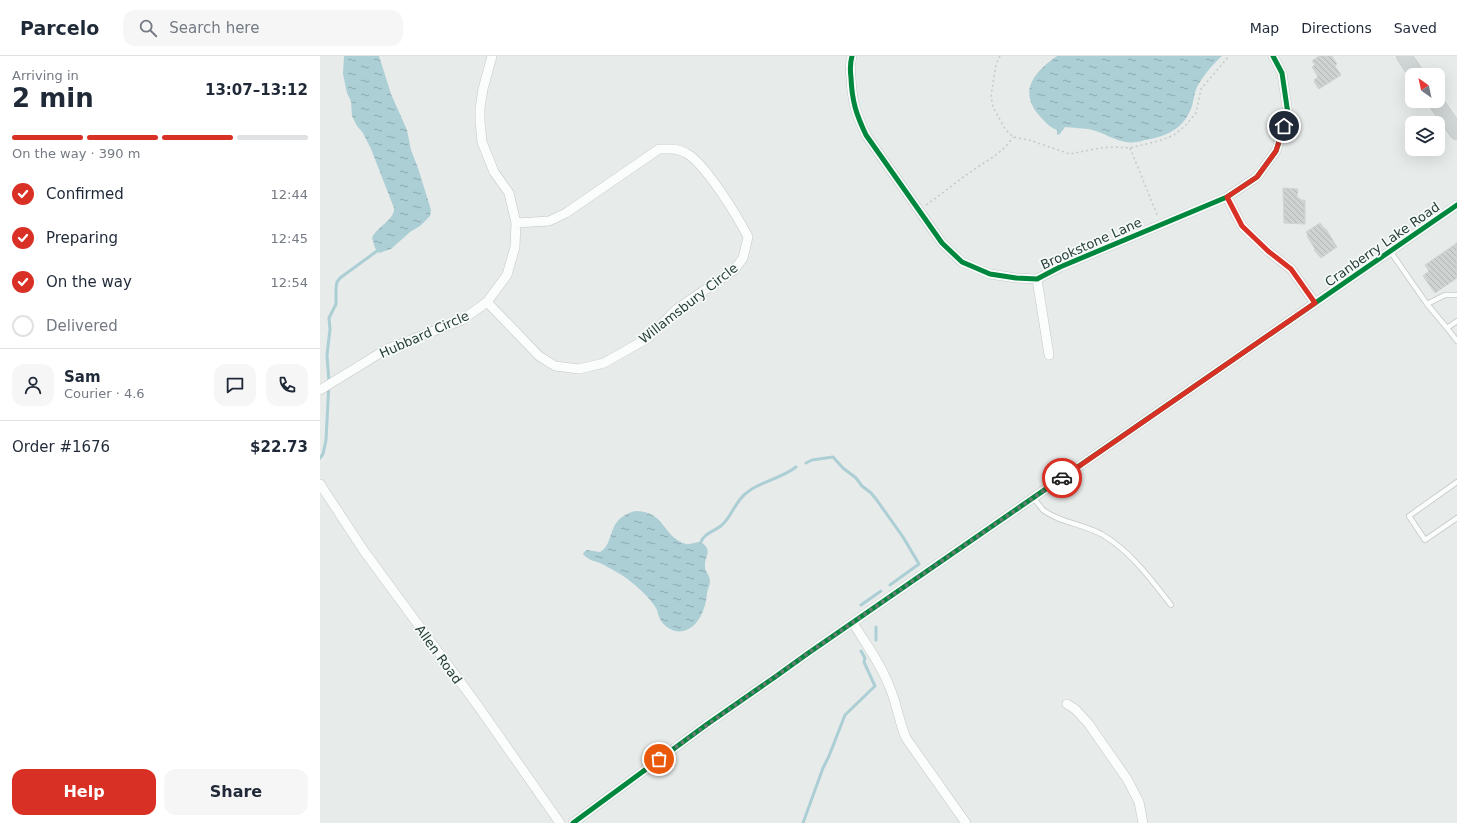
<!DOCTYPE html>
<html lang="en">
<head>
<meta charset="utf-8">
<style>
  :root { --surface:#fff; --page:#f6f6f7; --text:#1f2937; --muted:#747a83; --line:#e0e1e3; --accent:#d93025 }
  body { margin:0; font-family:"DejaVu Sans",sans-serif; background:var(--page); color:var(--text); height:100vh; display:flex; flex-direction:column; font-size:15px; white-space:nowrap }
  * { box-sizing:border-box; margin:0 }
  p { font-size:13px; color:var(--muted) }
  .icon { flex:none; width:22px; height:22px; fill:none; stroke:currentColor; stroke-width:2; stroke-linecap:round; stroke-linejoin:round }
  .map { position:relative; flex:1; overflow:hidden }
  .panel { display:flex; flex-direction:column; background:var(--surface); width:320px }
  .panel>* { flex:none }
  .needle { width:26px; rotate:327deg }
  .fabs { position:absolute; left:1085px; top:12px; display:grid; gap:8px }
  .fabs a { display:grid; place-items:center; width:40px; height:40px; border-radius:8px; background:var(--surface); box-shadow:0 4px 16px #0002; font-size:20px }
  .pin { position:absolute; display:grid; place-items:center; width:34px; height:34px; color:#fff; margin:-17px; border:2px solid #fff; border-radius:50%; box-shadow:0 1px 4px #0007 }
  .courier { position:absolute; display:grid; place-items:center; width:40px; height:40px; margin:-20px; border:3px solid #d93025; border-radius:50%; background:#fff; color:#222; box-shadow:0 1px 5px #0007 }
  .head em { font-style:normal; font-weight:700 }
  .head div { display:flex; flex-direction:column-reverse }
  .head { display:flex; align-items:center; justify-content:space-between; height:68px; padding:0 12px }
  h1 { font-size:26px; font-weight:700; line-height:30px }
  .bar { display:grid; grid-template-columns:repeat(4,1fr); gap:6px 4px; align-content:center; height:48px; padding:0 12px }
  .bar i { height:5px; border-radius:3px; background:var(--line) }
  .bar .on { background:var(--accent) }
  .bar p { grid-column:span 4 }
  .line { display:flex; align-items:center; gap:10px; padding:0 12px; border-top:1px solid var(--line) }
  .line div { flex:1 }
  .round { display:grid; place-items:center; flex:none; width:42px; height:42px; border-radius:12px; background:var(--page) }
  ol { padding:0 12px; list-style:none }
  li { display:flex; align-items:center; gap:12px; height:44px }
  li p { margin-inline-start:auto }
  li .icon { padding:4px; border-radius:50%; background:var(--accent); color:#fff; stroke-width:4 }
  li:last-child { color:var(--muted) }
  li i { width:22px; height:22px; border:2px solid var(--line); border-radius:50% }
  .button { display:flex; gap:8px; margin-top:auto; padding:8px 12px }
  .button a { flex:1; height:46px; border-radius:12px; background:var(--accent); color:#fff; font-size:16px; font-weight:700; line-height:46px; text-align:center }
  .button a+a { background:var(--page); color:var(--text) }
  header { display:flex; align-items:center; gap:24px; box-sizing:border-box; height:56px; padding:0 20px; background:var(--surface); border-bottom:1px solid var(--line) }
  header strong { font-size:19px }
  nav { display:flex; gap:22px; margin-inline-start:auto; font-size:14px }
  .search { width:280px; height:36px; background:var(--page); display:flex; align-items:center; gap:10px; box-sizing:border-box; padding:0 14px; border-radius:12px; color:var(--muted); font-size:15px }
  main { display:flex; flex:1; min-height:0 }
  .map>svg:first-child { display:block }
  .water { fill:url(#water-ripples) }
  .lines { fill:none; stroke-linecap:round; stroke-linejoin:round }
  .stream { stroke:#acced5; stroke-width:3 }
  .building { fill:url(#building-back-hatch); stroke:#d0d4d2 }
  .lane-casing { stroke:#c4c8c6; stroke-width:6 }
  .street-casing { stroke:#c4c8c6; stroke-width:10 }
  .primary-casing { stroke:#c3cac8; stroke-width:16 }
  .path { stroke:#c3cbc8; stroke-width:1.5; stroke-dasharray:2 3; stroke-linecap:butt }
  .lane { stroke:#fbfcfc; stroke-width:4.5 }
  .street { stroke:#fbfcfc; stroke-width:9 }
  .primary { stroke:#d0d6d5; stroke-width:15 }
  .cycleway-casing { stroke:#f6faf8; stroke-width:8 }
  .cycleway { stroke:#00873e; stroke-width:5 }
  .done { stroke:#6a7b76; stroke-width:4; stroke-dasharray:0 7.2 }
  .route { stroke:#d93025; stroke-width:5 }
  .labels { text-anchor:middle; stroke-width:3.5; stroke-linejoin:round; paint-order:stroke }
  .street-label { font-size:13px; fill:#263e38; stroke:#f6faf8 }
</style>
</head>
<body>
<header>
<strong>Parcelo</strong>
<div class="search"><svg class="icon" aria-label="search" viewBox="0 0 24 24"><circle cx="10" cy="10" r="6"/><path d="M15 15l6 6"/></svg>Search here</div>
<nav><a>Map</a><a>Directions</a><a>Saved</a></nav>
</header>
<main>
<section class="panel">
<div class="head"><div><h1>2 min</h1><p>Arriving in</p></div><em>13:07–13:12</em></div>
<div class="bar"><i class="on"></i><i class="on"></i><i class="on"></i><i></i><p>On the way · 390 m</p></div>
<ol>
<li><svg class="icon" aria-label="check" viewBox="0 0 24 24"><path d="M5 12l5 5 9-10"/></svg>Confirmed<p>12:44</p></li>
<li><svg class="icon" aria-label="check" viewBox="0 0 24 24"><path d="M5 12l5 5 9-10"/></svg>Preparing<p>12:45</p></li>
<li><svg class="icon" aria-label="check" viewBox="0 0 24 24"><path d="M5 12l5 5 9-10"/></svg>On the way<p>12:54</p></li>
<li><i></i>Delivered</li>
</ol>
<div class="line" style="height:72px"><a class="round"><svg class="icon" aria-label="person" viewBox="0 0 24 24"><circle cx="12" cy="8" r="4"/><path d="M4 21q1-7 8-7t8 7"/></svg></a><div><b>Sam</b><p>Courier · 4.6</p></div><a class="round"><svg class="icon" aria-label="chat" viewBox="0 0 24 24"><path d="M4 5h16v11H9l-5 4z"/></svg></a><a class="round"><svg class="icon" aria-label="phone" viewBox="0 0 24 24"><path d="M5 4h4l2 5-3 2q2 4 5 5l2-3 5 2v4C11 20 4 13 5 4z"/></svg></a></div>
<div class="line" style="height:52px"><div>Order #1676</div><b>$22.73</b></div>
<div class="button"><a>Help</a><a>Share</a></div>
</section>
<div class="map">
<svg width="1137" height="767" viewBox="0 0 1137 767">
  <defs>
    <pattern id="water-ripples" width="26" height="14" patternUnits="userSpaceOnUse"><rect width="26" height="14" fill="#acced5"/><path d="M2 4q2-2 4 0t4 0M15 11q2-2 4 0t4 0" fill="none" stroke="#8ca9ae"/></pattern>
    <pattern id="building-back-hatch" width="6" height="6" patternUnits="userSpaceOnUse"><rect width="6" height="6" fill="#ced3d1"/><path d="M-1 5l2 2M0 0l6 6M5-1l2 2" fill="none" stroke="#b1b6b4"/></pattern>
  </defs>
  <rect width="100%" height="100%" fill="#e7ebe9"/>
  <path class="water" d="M 24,0 L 59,0 L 71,38 L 87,74 L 91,94 L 98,112 L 111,154 L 110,160 L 100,170 L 90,176 L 71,193 L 59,197 L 55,192 L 52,182 C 56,171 75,164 74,152 L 51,93 L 43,77 L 37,70 L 32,60 L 31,45 L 27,37 L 23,18 Z
    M 737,0 L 902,0 C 893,8 878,25 875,37 C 873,44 873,50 869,57 C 860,75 843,81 825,84 C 819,86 812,87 806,86 C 794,84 784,77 772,74 C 765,72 753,72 745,71 L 740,78 L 737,79 L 737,74 C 729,71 724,65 718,58 C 698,33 716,15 737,0 Z
    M 315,455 C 346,455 342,481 366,488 C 371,489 375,486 381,486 C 394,496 384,499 385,511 C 385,516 390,519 390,525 C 390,529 388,532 387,537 C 386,551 379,572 363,575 C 354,577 344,571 340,563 C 338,560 338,555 336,552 C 329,541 320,533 310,525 C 303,519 293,514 284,509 C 277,505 268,505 263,498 L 264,496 L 267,494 L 280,496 C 296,487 285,463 315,455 Z"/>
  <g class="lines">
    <path class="stream" d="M 0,402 L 3,398 L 6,384 L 9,326 L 7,299 L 10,273 L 9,262 L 16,248 L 16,232 L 17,226 L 20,222 L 57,195
      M 486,407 L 492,404 L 513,401 L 523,412 L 536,422 L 542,430 L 551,437 L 556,443 L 583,481 L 599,508 L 570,529
      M 381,486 C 384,477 395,475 402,469 C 413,459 415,444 429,435 C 443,425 462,422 476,411
      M 541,549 L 561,535
      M 556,571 L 556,584
      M 483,767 L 503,712 L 509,700 L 525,659 L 555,630 L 544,606 L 545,602 L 541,595"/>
  </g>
  <path class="building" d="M 999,0 L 1012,0 L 1017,8 L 1015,10 L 1021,19 L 999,33 L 994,26 L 995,25 L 994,24 L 998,21 L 992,11 L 995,9 L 992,5 Z
    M 963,132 L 978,133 L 977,142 L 980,142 L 980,144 L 985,144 L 985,168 L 964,167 Z
    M 1000,167 L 1004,172 L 1006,173 L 1017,191 L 1001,202 L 994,194 L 995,193 L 987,180 L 988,179 L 986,176 Z
    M 1137,187 L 1137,222 L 1115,237 L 1103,220 L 1109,215 L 1105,209 Z"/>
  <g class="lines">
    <g class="lane-casing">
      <path id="lane" d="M 1070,195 L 1107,248 L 1127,272 L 1137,265
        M 1107,248 L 1125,239 L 1137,239
        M 1127,272 L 1137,285
        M 1137,426 L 1089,460 L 1105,484 L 1137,462
        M 713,442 C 717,446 720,450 723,454 C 740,467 764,468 783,479 C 811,496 831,523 851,549"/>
    </g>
    <g class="street-casing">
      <path id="street" d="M 532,0 C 530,7 530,14 531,22 C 532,45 536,58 546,79 L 622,187 L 642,206 L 670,218 L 696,222 L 717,223 L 740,211 L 907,141 L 937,121 L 956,95 L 968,58 L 962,17 L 953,0
        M 907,141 L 922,170 L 948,195 L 971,213 L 995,247
        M 717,223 L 729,299
        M 167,246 L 219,300 L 235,310 L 259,313 L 284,307 L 328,282 L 357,253 L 414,214 L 423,202 L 428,181 C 418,161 385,107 366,97 C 357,92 349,93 339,93 L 246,157 L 229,165 L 196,167
        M 0,334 L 65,294 L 142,264 L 167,246 L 187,219 L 195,191 L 196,167 L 189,137 L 174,116 L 162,86 L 160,65 L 160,52 L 163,33 L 172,0
        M 0,428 L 44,495 L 158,650 L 240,767
        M 533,567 C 546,588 561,608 570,632 C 577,648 579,666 586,682 L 646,767
        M 747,648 L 755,653 L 768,667 L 807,723 L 819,746 L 823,767
        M 253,767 L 386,669 L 455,621 L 487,598 L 1137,149"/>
    </g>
    <g class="primary-casing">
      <path id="primary" d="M 1084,0 L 1097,19
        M 1115,45 L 1137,76"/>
    </g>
    <path class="path" d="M 680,0 L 676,8 L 671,40 L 673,51 L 685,73 L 693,81 L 709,84 L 750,98 L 780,92 L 795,91 L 810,92 L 842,84 L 854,79 L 865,70 L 876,57 L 881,33 L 909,0
      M 810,92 L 838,161
      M 606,149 C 622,138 636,126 652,115 C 667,104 682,98 693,81"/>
    <use href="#lane" class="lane"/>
    <use href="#street" class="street"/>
    <use href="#primary" class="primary"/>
    <g class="cycleway-casing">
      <path id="cycleway" d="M 532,0 C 530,7 530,14 531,22 C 532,45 536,58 546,79 L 622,187 L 642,206 L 670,218 L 696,222 L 717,223 L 740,211 L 907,141 L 937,121 L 956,95 L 968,58 L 962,17 L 953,0
        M 253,767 L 386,669 L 455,621 L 487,598 L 1137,149"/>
    </g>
    <use href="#cycleway" class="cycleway"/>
  </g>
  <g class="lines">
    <path class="done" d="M 339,703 L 487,598 L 742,422"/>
    <path class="route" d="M 742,422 L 995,247 L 971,213 L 948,195 L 922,170 L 907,141 L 937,121 L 956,95 L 964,70"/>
  </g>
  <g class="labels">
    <g class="street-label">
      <text transform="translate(771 187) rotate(-24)" y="5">Brookstone Lane</text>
      <text transform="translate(1062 188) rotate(-35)" y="5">Cranberry Lake Road</text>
      <text transform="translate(368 247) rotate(-38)" y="5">Willamsbury Circle</text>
      <text transform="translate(104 278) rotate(-24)" y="5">Hubbard Circle</text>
      <text transform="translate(119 598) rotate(54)" y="5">Allen Road</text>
    </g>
  </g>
</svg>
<div class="fabs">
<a><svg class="needle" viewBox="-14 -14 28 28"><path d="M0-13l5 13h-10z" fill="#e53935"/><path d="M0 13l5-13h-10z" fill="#747a83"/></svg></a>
<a><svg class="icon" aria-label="layers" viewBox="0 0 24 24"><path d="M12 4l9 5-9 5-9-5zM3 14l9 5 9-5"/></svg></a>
</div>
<div class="pin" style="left:339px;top:703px;background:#ea580c"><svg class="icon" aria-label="bag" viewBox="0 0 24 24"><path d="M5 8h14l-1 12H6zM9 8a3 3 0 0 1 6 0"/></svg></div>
<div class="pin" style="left:964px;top:70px;background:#1f2937"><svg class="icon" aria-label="home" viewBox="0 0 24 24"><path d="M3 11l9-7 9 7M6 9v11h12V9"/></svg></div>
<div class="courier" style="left:742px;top:422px"><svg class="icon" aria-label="car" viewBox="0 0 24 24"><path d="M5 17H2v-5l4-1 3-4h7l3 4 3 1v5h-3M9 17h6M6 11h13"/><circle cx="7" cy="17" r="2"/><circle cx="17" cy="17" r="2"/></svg></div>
</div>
</main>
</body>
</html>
